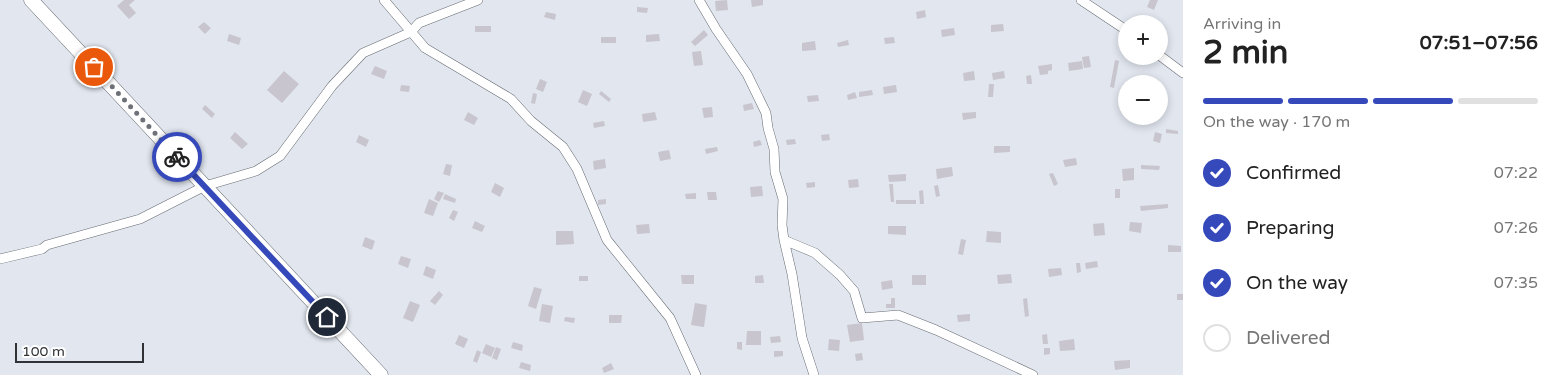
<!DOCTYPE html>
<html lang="en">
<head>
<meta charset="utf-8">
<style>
  :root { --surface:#fff; --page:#f6f6f6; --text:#222; --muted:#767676; --line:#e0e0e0; --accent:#3649bb }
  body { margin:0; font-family:"Varela Round",sans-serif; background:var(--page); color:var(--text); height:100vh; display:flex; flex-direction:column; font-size:19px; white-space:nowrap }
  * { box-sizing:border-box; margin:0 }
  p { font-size:16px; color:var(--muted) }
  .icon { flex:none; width:28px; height:28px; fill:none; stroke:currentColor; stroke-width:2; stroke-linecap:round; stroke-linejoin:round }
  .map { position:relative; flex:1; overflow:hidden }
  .details { display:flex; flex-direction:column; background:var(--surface); width:375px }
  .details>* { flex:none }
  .fabs { position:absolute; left:1118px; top:15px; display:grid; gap:10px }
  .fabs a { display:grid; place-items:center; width:50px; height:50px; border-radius:50%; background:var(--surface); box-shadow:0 2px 8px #0003; font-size:25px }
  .scale { position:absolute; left:15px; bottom:12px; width:129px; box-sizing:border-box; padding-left:5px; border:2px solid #303236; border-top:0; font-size:14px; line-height:18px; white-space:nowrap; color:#303236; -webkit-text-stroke:4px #fff; paint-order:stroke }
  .pin { position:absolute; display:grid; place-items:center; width:42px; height:42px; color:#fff; margin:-21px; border:2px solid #fff; border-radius:50%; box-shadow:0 1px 5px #0007 }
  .courier { position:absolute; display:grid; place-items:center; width:50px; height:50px; margin:-25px; border:4px solid #3649bb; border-radius:50%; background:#fff; color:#222; box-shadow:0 1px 6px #0007 }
  .head em { font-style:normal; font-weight:700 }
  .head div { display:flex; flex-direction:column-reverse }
  .head { display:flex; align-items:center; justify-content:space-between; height:85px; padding:0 20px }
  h1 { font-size:32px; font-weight:700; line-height:38px }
  .bar { display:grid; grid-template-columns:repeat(4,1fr); gap:8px 5px; align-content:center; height:60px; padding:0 20px }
  .bar i { height:6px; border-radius:4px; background:var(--line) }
  .bar .selected { background:var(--accent) }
  .bar p { grid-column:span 4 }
  ol { padding:0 20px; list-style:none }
  li { display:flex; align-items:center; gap:15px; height:55px }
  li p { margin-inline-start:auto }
  li .icon { padding:5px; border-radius:50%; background:var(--accent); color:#fff; stroke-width:4 }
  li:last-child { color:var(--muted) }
  li i { width:28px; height:28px; border:2px solid var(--line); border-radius:50% }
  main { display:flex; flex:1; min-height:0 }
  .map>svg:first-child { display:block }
  .building { fill:#c8c5ce }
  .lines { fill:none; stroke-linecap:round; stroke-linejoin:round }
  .street-casing { stroke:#676b73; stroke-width:10 }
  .primary-casing { stroke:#676b73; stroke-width:15 }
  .street { stroke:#fff; stroke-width:9 }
  .primary { stroke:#fff; stroke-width:14 }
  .done { stroke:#6e7177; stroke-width:5; stroke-dasharray:0 9 }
  .route { stroke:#3649bb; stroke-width:6 }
</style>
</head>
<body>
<main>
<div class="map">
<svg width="1183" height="375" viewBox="0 0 1183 375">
  <rect width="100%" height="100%" fill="#e1e6ef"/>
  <path class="building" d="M 124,0 L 135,0 L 129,5 L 136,13 L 129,19 L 117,6 Z
    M 727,0 L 728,10 L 716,11 L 715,1 Z
    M 751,0 L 763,0 L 763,5 L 752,7 Z
    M 1150,0 L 1158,0 L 1154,10 L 1147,7 Z
    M 637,7 L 648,8 L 647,13 L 637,12 Z
    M 925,10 L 926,17 L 917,19 L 916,12 Z
    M 546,12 L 556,14 L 555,20 L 544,17 Z
    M 204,22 L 211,28 L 205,34 L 198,27 Z
    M 1003,24 L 1004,31 L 991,32 L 991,25 Z
    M 475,26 L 491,26 L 491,32 L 475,32 Z
    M 954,28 L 955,35 L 942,37 L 941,30 Z
    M 704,30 L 708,35 L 695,46 L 691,42 Z
    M 229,34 L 241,38 L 239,45 L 227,41 Z
    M 659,34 L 660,41 L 646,42 L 646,35 Z
    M 601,37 L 616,37 L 616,43 L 601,43 Z
    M 894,37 L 895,43 L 885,44 L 884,38 Z
    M 848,40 L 849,45 L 838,47 L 837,43 Z
    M 815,41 L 816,50 L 802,51 L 802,43 Z
    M 701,51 L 703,65 L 694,66 L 692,52 Z
    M 1089,56 L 1091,67 L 1084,68 L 1082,57 Z
    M 1115,60 L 1119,61 L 1114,88 L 1110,87 Z
    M 1082,61 L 1083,69 L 1069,71 L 1068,63 Z
    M 1052,64 L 1052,70 L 1048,71 L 1048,74 L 1040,75 L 1038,66 Z
    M 375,66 L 387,71 L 384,79 L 371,74 Z
    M 284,71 L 299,84 L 282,103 L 267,90 Z
    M 974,71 L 975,80 L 964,81 L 963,73 Z
    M 1004,71 L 1005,78 L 993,80 L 992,73 Z
    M 1031,75 L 1032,84 L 1027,84 L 1026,76 Z
    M 540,79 L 547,82 L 543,92 L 536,89 Z
    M 989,84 L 994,84 L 993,97 L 988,97 Z
    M 401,85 L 410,86 L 409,92 L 400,91 Z
    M 896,85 L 897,92 L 884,94 L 883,87 Z
    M 583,90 L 592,94 L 587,106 L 578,102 Z
    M 872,90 L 873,95 L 859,97 L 859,92 Z
    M 601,91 L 611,99 L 609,102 L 599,94 Z
    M 855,92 L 857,98 L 848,100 L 847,95 Z
    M 533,93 L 537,94 L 535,104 L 531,103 Z
    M 818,95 L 819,101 L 808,102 L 807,96 Z
    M 752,103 L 754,109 L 744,111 L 743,105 Z
    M 205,105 L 215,114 L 212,118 L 202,109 Z
    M 712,107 L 713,117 L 704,118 L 702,108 Z
    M 468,112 L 478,118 L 474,125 L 464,120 Z
    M 655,112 L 657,120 L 643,122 L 642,114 Z
    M 976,112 L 976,118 L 963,120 L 962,113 Z
    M 604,121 L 605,126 L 594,128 L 593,123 Z
    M 1166,129 L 1178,131 L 1178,134 L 1166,133 Z
    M 235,132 L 248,144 L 242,149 L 230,138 Z
    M 1155,132 L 1162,134 L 1160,143 L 1153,141 Z
    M 829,134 L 830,140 L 822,141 L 821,135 Z
    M 359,135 L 369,140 L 366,147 L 356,142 Z
    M 795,139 L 796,144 L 787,145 L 786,140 Z
    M 760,140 L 762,145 L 754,147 L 753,142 Z
    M 994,146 L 1010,146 L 1010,152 L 994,153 Z
    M 717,147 L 718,151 L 706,154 L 705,149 Z
    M 669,150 L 671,159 L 660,161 L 658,152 Z
    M 1076,158 L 1077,165 L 1065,167 L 1063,160 Z
    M 605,159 L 606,168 L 594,170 L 593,161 Z
    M 446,164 L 452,165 L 450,176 L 443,174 Z
    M 1141,165 L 1160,166 L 1159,170 L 1141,169 Z
    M 952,167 L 953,176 L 937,179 L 936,169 Z
    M 1134,168 L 1134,180 L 1123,181 L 1122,169 Z
    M 1053,173 L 1058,184 L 1054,186 L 1049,174 Z
    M 906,174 L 906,181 L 889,182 L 888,175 Z
    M 858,179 L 859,187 L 849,188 L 848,180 Z
    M 815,182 L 815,187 L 807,188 L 806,183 Z
    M 495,183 L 504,188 L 500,197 L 491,192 Z
    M 889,184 L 893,184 L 894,202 L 891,202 Z
    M 938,185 L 940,196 L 936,197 L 934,186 Z
    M 762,186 L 763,196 L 751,197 L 750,187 Z
    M 1115,189 L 1120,189 L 1120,198 L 1115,198 Z
    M 923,190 L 924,204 L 920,204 L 919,191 Z
    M 438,191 L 444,193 L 439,202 L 434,199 Z
    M 707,192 L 716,192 L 717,200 L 708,200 Z
    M 696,193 L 696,199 L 686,199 L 685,194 Z
    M 445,194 L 456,199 L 455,203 L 443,199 Z
    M 429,199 L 438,203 L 433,216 L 424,213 Z
    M 606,199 L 606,204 L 598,205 L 598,200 Z
    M 896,200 L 916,200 L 916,204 L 896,204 Z
    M 1168,204 L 1168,208 L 1141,211 L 1140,206 Z
    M 453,210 L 458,212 L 454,221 L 449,218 Z
    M 475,221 L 485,226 L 482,232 L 472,228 Z
    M 1130,222 L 1142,223 L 1141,233 L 1129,231 Z
    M 1104,223 L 1105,235 L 1094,236 L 1093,224 Z
    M 649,224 L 650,233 L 637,234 L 636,225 Z
    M 888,226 L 906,226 L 906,235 L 888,234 Z
    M 556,231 L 573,231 L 574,244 L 556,245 Z
    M 987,231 L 1001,232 L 1001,243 L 986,242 Z
    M 365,237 L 375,241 L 372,250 L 362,246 Z
    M 961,239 L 966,240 L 963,255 L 958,254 Z
    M 1168,245 L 1181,246 L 1181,252 L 1168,252 Z
    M 401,256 L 411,259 L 408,268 L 398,264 Z
    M 1097,261 L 1098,267 L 1086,269 L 1085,263 Z
    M 1076,263 L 1080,263 L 1081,272 L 1077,273 Z
    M 426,266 L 436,270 L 433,279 L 423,275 Z
    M 1061,268 L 1062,275 L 1049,277 L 1048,269 Z
    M 1011,274 L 1012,283 L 998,284 L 997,275 Z
    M 681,275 L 694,275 L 694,284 L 682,284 Z
    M 763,275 L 764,283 L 755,283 L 755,276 Z
    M 912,275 L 926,275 L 926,285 L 912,285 Z
    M 579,276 L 588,276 L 588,281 L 579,281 Z
    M 892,280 L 893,288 L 882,290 L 881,282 Z
    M 534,287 L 542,289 L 536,309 L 528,306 Z
    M 439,291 L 443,295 L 435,305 L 430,301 Z
    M 1177,294 L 1183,294 L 1183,300 L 1177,300 Z
    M 891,298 L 895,298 L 895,308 L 886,308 L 886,304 L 891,304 Z
    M 1027,298 L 1029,316 L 1025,317 L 1023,299 Z
    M 410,301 L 420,305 L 413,322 L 403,318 Z
    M 695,303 L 707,305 L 704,327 L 691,325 Z
    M 542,304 L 553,306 L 550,323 L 539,321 Z
    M 970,314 L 970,321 L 958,322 L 957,315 Z
    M 609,315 L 622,315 L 621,323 L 609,323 Z
    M 565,317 L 575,318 L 574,323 L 564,321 Z
    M 862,323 L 864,340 L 850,342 L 847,325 Z
    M 747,331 L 761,331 L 761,345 L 746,345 Z
    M 1047,334 L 1048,344 L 1043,344 L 1042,335 Z
    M 459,335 L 468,339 L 464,348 L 455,344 Z
    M 780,336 L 781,342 L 771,343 L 770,337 Z
    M 829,339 L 840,340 L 839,351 L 828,350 Z
    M 1074,339 L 1075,350 L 1060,351 L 1059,341 Z
    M 513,342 L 523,345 L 522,351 L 511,348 Z
    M 737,342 L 742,342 L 742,350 L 737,349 Z
    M 486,344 L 495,348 L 491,357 L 482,353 Z
    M 496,347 L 501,349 L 497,360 L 492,358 Z
    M 1044,348 L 1050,348 L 1050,354 L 1044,355 Z
    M 477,350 L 481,352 L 477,363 L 473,361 Z
    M 774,351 L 783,351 L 783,356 L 774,357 Z
    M 862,353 L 863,360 L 856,361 L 855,354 Z
    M 1130,360 L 1130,368 L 1115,370 L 1114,361 Z
    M 521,362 L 531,365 L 530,371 L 519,368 Z
    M 611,363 L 614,369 L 604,373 L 602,368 Z"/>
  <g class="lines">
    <g class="street-casing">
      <path id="street" d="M 384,0 L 425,48 L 511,99 L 531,121 L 563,147 L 577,169 L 607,240 L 670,318 L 696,375
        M 699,0 L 716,29 L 747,74 L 766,113 L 768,128 L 774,149 L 775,172 L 783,199 L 782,225 L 784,240 L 792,274 L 802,338 L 814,375
        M 1081,0 L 1126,30
        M 1159,55 L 1183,73
        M 784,240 L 815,253 L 840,275 L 854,291 L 862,318 L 898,315 L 936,330 L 1033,375
        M 0,259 L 42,249 L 47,245 L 140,219 L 205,186 L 256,171 L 280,156 L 332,86 L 363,53 L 411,32 L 419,23 L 478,0"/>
    </g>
    <g class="primary-casing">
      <path id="primary" d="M 31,0 L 381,375"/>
    </g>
    <use href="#street" class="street"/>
    <use href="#primary" class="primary"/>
  </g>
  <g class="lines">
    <path class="done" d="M 94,67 L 177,157"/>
    <path class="route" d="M 177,157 L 327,317"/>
  </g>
</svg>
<div class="fabs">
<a>+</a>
<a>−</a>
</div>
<div class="scale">100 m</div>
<div class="pin" style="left:94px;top:67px;background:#ea580c"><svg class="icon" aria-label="bag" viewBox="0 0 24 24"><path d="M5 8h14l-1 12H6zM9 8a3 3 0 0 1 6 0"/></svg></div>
<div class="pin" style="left:327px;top:317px;background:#1f2937"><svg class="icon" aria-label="home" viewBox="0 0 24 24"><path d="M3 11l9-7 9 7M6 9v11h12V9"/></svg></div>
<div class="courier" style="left:177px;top:157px"><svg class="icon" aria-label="bike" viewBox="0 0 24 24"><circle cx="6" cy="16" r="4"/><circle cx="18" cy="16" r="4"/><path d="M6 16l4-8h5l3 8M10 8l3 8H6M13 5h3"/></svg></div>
</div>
<section class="details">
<div class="head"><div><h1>2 min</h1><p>Arriving in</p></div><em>07:51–07:56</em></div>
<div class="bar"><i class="selected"></i><i class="selected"></i><i class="selected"></i><i></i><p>On the way · 170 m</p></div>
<ol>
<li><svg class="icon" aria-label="check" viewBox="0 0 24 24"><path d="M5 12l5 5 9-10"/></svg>Confirmed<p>07:22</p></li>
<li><svg class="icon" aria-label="check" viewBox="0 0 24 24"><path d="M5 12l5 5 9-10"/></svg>Preparing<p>07:26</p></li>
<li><svg class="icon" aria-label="check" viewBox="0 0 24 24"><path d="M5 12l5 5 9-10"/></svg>On the way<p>07:35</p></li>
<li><i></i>Delivered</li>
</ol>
</section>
</main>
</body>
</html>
